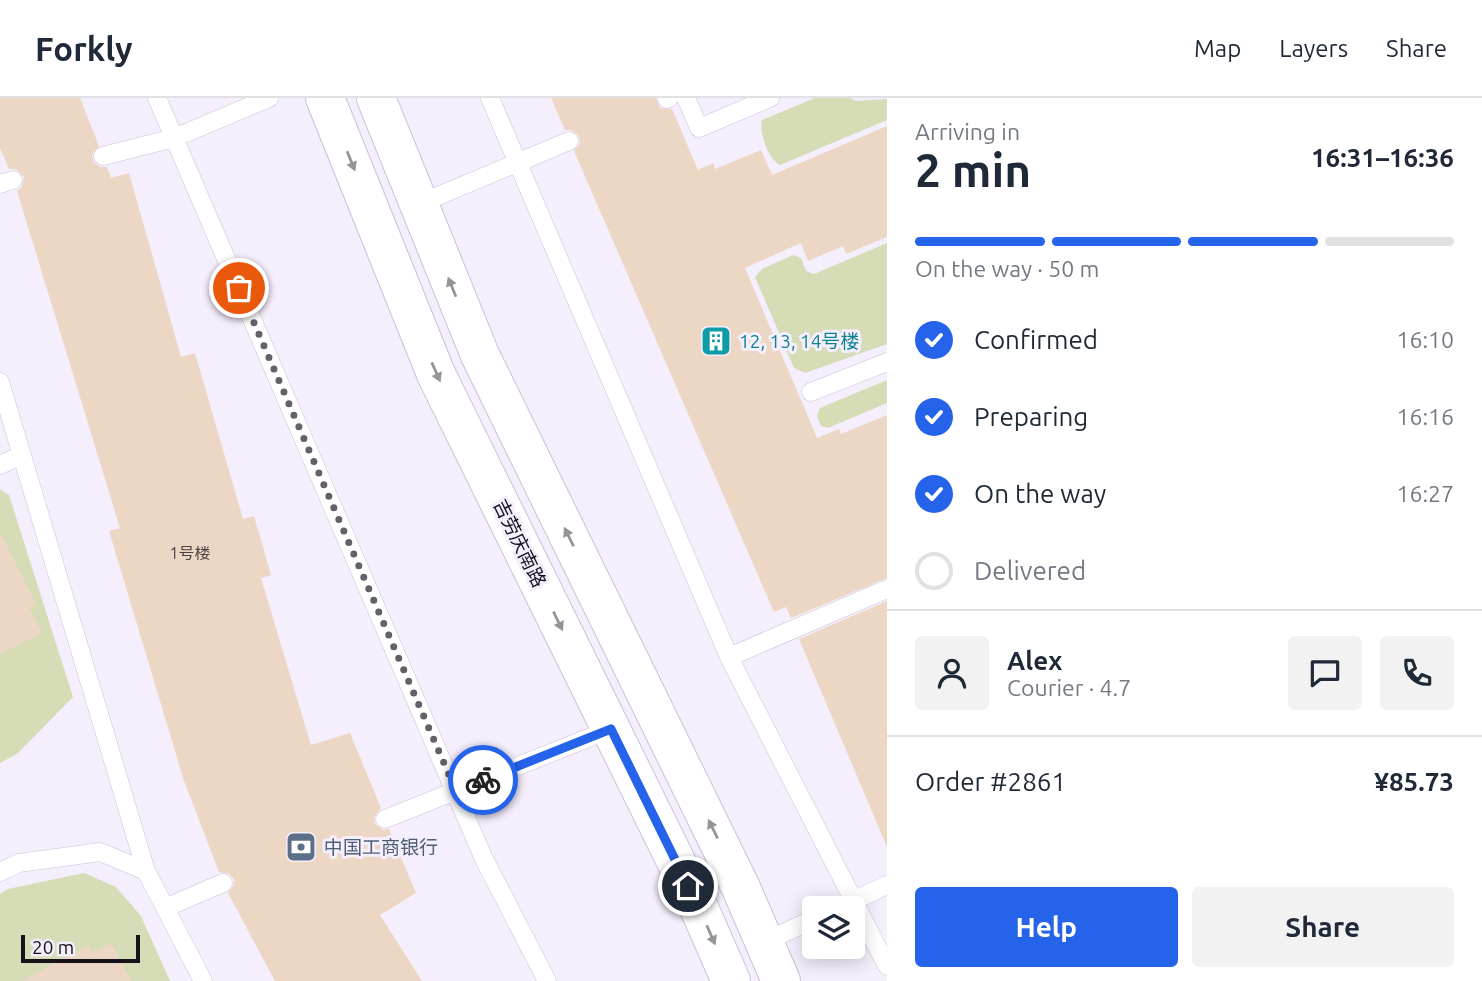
<!DOCTYPE html>
<html lang="en">
<head>
<meta charset="utf-8">
<style>
  :root { --surface:#fff; --page:#f2f2f3; --text:#1f2937; --muted:#747a83; --line:#e0e1e3; --accent:#2563eb }
  body { margin:0; font-family:Ubuntu,"Noto Sans SC",sans-serif; background:var(--page); color:var(--text); height:100vh; display:flex; flex-direction:column; font-size:26px; white-space:nowrap }
  * { box-sizing:border-box; margin:0 }
  p { font-size:23px; color:var(--muted) }
  .icon { flex:none; width:38px; height:38px; fill:none; stroke:currentColor; stroke-width:2; stroke-linecap:round; stroke-linejoin:round }
  .map { position:relative; flex:1; overflow:hidden }
  .details { display:flex; flex-direction:column; background:var(--surface); width:595px }
  .details>* { flex:none }
  .buttons { position:absolute; left:802px; top:798px; display:grid; gap:14px }
  .buttons a { display:grid; place-items:center; width:63px; height:63px; border-radius:7px; background:var(--surface); box-shadow:0 4px 18px #0003; font-size:35px }
  .scale { position:absolute; left:21px; bottom:18px; width:119px; box-sizing:border-box; padding-left:7px; border:4px solid #16121a; border-top:0; font-size:19px; line-height:24px; white-space:nowrap; color:#16121a; -webkit-text-stroke:5px #f5eefc; paint-order:stroke }
  .pin { position:absolute; display:grid; place-items:center; width:60px; height:60px; color:#fff; margin:-30px; border:4px solid #fff; border-radius:50%; box-shadow:0 2px 7px #0007 }
  .courier { position:absolute; display:grid; place-items:center; width:70px; height:70px; margin:-35px; border:5px solid #2563eb; border-radius:50%; background:#fff; color:#222; box-shadow:0 2px 9px #0007 }
  .head em { font-style:normal; font-weight:700 }
  .head div { display:flex; flex-direction:column-reverse }
  .head { display:flex; align-items:center; justify-content:space-between; height:119px; padding:0 28px }
  h1 { font-size:46px; font-weight:700; line-height:52px }
  .bar { display:grid; grid-template-columns:repeat(4,1fr); gap:10px 7px; align-content:center; height:84px; padding:0 28px }
  .bar i { height:9px; border-radius:5px; background:var(--line) }
  .bar .active { background:var(--accent) }
  .bar p { grid-column:span 4 }
  .line { display:flex; align-items:center; gap:18px; padding:0 28px; border-top:2px solid var(--line) }
  .line div { flex:1 }
  .round { display:grid; place-items:center; flex:none; width:74px; height:74px; border-radius:7px; background:var(--page) }
  ol { padding:0 28px; list-style:none }
  li { display:flex; align-items:center; gap:21px; height:77px }
  li p { margin-inline-start:auto }
  li .icon { padding:7px; border-radius:50%; background:var(--accent); color:#fff; stroke-width:4 }
  li:last-child { color:var(--muted) }
  li i { width:38px; height:38px; border:4px solid var(--line); border-radius:50% }
  .action { display:flex; gap:14px; margin-top:auto; padding:14px 28px }
  .action a { flex:1; height:80px; border-radius:7px; background:var(--accent); color:#fff; font-size:28px; font-weight:700; line-height:80px; text-align:center }
  .action a+a { background:var(--page); color:var(--text) }
  header { display:flex; align-items:center; gap:42px; box-sizing:border-box; height:98px; padding:0 35px; background:var(--surface); border-bottom:2px solid var(--line) }
  header strong { font-size:33px }
  nav { display:flex; gap:38px; margin-inline-start:auto; font-size:24px }
  main { display:flex; flex:1; min-height:0 }
  .map>svg:first-child { display:block }
  .green { fill:#d6dcb6 }
  .building { fill:#ecd7c5 }
  .lines { fill:none; stroke-linecap:round; stroke-linejoin:round }
  .lane-casing { stroke:#cbc0d7; stroke-width:19 }
  .secondary-casing { stroke:#cbc0d7; stroke-width:40 }
  .lane { stroke:#fff; stroke-width:18 }
  .secondary { stroke:#fff; stroke-width:38 }
  .oneway { fill:#969498 }
  .done { stroke:#645f69; stroke-width:7; stroke-dasharray:0 12.6 }
  .route { stroke:#2563eb; stroke-width:9 }
  .labels { text-anchor:middle; stroke-width:6; stroke-linejoin:round; paint-order:stroke }
  .number-label { font-size:16px; fill:#4c4345 }
  .culture-label { font-size:19px; fill:#0d838f; stroke:#f5eefc; text-anchor:start }
  .street-label { font-size:19px; fill:#16121a; stroke:#f5eefc }
  .service-label { font-size:19px; fill:#4e5e75; stroke:#f5eefc; text-anchor:start }
</style>
</head>
<body>
<header>
<strong>Forkly</strong>
<nav><a>Map</a><a>Layers</a><a>Share</a></nav>
</header>
<main>
<div class="map">
<svg width="887" height="883" viewBox="0 0 887 883">
  <rect width="100%" height="100%" fill="#f5eefc"/>
  <path class="green" d="M 815,0 L 850,0 L 856,3 L 887,1 L 887,22 L 780,67 C 768,60 759,36 762,22 Z
    M 887,145 L 887,246 L 805,275 L 794,270 L 755,179 L 762,171 L 793,157 L 801,160 L 806,173 L 814,176 Z
    M 887,282 L 887,305 L 828,330 L 821,328 L 817,318 L 820,310 Z
    M 0,391 L 9,397 L 73,599 L 17,656 L 0,665 Z
    M 84,775 L 116,789 L 141,818 L 170,883 L 0,883 L 0,796 L 8,791 Z"/>
  <path class="building" d="M 0,0 L 80,0 L 99,48 L 92,56 L 94,65 L 101,69 L 107,69 L 111,80 L 129,75 L 181,259 L 195,255 L 243,421 L 254,418 L 271,477 L 261,480 L 311,647 L 350,635 L 381,710 L 374,719 L 375,726 L 383,732 L 389,731 L 416,795 L 380,817 L 422,883 L 275,883 L 228,795 L 234,787 L 234,781 L 229,776 L 219,774 L 184,683 L 109,433 L 120,430 L 17,93 L 22,89 L 24,79 L 16,71 L 9,71 L 0,50 Z
    M 551,0 L 656,0 L 660,10 L 672,11 L 698,72 L 713,65 L 715,71 L 761,52 L 772,77 L 887,28 L 887,139 L 846,156 L 843,148 L 808,163 L 801,145 L 745,170 L 817,340 L 839,331 L 841,336 L 887,317 L 887,480 L 791,520 L 786,509 L 774,514 L 574,53 L 580,45 L 579,38 L 571,32 L 565,32 Z
    M 0,434 L 36,506 L 29,510 L 42,535 L 0,556 Z
    M 887,503 L 887,749 L 799,541 Z
    M 111,845 L 131,883 L 22,883 L 88,847 L 92,855 Z"/>
  <g class="lines">
    <g class="lane-casing">
      <path id="lane" d="M 157,0 L 484,761 L 547,883
        M 490,0 L 729,559 L 887,868
        M 686,0 L 699,30 L 770,0
        M 667,1 L 669,0
        M 103,58 L 174,40 L 269,0
        M 0,86 L 13,82
        M 419,106 L 569,43
        M 0,284 L 146,773 L 203,883
        M 811,294 L 887,264
        M 0,367 L 22,357
        M 729,559 L 887,491
        M 385,721 L 611,631
        M 0,774 L 19,765 L 100,754 L 146,773
        M 165,810 L 223,785
        M 838,810 L 887,787
        M 764,844 L 814,821"/>
    </g>
    <g class="secondary-casing">
      <path id="secondary" d="M 325,0 L 436,276 L 699,810 L 731,883
        M 376,0 L 480,257 L 741,790 L 781,883"/>
    </g>
    <use href="#lane" class="lane"/>
    <use href="#secondary" class="secondary"/>
  </g>
  <defs><path id="oneway-solid" d="M-6-.8H1V-3.2L6.5 0L1 3.2V.8H-6Z" transform="scale(1.75)"/></defs>
  <g class="oneway">
    <use href="#oneway-solid" transform="translate(351 63) rotate(68)"/>
    <use href="#oneway-solid" transform="translate(452 189) rotate(-112)"/>
    <use href="#oneway-solid" transform="translate(436 274) rotate(66)"/>
    <use href="#oneway-solid" transform="translate(569 439) rotate(-116)"/>
    <use href="#oneway-solid" transform="translate(558 523) rotate(64)"/>
    <use href="#oneway-solid" transform="translate(713 731) rotate(-116)"/>
    <use href="#oneway-solid" transform="translate(711 837) rotate(66)"/>
  </g>
  <g class="lines">
    <path class="done" d="M 239,190 L 456,693 L 483,682"/>
    <path class="route" d="M 483,682 L 611,631 L 688,788"/>
  </g>
  <defs>
    <g id="building-square" transform="scale(1.575)"><rect x="-9" y="-9" width="18" height="18" rx="4" fill="#0f9aa8" stroke="#f5eefc"/><path d="M-4-6H4V6H1V3H-1V6H-4ZM-2.5-4.3h1.7v1.8h-1.7ZM.8-4.3h1.7v1.8H.8ZM-2.5-1h1.7V.8h-1.7ZM.8-1h1.7V.8H.8Z" fill="#fff"/></g>
    <g id="bank-square" transform="scale(1.575)"><rect x="-9" y="-9" width="18" height="18" rx="4" fill="#5c6f8a" stroke="#f5eefc"/><path d="M-6-4H6V4H-6ZM0-2.3a2.3 2.3 0 1 0 0 4.6a2.3 2.3 0 1 0 0-4.6Z" fill="#fff"/></g>
  </defs>
  <g fill-rule="evenodd">
    <use href="#building-square" x="716" y="243"/>
    <use href="#bank-square" x="301" y="749"/>
  </g>
  <g class="labels">
    <g class="number-label">
      <text x="190" y="461">1号楼</text>
    </g>
    <g class="culture-label">
      <text x="739" y="250">12, 13, 14号楼</text>
    </g>
    <g class="street-label">
      <text transform="translate(520 445) rotate(64)" y="7">吉劳庆南路</text>
    </g>
    <g class="service-label">
      <text x="324" y="756">中国工商银行</text>
    </g>
  </g>
</svg>
<div class="buttons">
<a><svg class="icon" aria-label="layers" viewBox="0 0 24 24"><path d="M12 4l9 5-9 5-9-5zM3 14l9 5 9-5"/></svg></a>
</div>
<div class="scale">20 m</div>
<div class="pin" style="left:239px;top:190px;background:#ea580c"><svg class="icon" aria-label="bag" viewBox="0 0 24 24"><path d="M5 8h14l-1 12H6zM9 8a3 3 0 0 1 6 0"/></svg></div>
<div class="pin" style="left:688px;top:788px;background:#1f2937"><svg class="icon" aria-label="home" viewBox="0 0 24 24"><path d="M3 11l9-7 9 7M6 9v11h12V9"/></svg></div>
<div class="courier" style="left:483px;top:682px"><svg class="icon" aria-label="bike" viewBox="0 0 24 24"><circle cx="6" cy="16" r="4"/><circle cx="18" cy="16" r="4"/><path d="M6 16l4-8h5l3 8M10 8l3 8H6M13 5h3"/></svg></div>
</div>
<section class="details">
<div class="head"><div><h1>2 min</h1><p>Arriving in</p></div><em>16:31–16:36</em></div>
<div class="bar"><i class="active"></i><i class="active"></i><i class="active"></i><i></i><p>On the way · 50 m</p></div>
<ol>
<li><svg class="icon" aria-label="check" viewBox="0 0 24 24"><path d="M5 12l5 5 9-10"/></svg>Confirmed<p>16:10</p></li>
<li><svg class="icon" aria-label="check" viewBox="0 0 24 24"><path d="M5 12l5 5 9-10"/></svg>Preparing<p>16:16</p></li>
<li><svg class="icon" aria-label="check" viewBox="0 0 24 24"><path d="M5 12l5 5 9-10"/></svg>On the way<p>16:27</p></li>
<li><i></i>Delivered</li>
</ol>
<div class="line" style="height:126px"><a class="round"><svg class="icon" aria-label="person" viewBox="0 0 24 24"><circle cx="12" cy="8" r="4"/><path d="M4 21q1-7 8-7t8 7"/></svg></a><div><b>Alex</b><p>Courier · 4.7</p></div><a class="round"><svg class="icon" aria-label="chat" viewBox="0 0 24 24"><path d="M4 5h16v11H9l-5 4z"/></svg></a><a class="round"><svg class="icon" aria-label="phone" viewBox="0 0 24 24"><path d="M5 4h4l2 5-3 2q2 4 5 5l2-3 5 2v4C11 20 4 13 5 4z"/></svg></a></div>
<div class="line" style="height:91px"><div>Order #2861</div><b>¥85.73</b></div>
<div class="action"><a>Help</a><a>Share</a></div>
</section>
</main>
</body>
</html>
